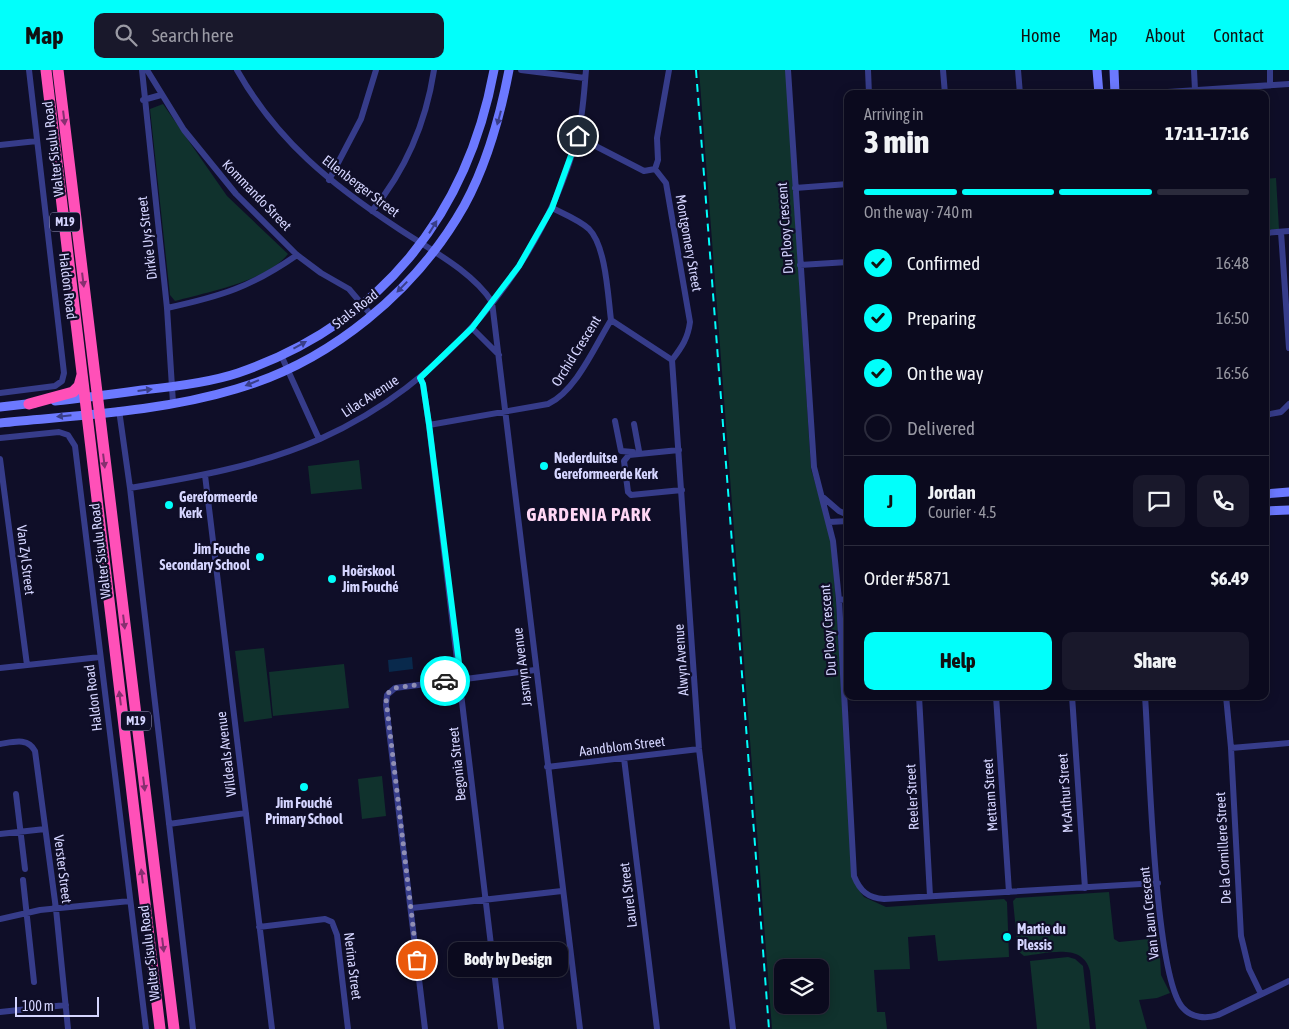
<!DOCTYPE html>
<html lang="en">
<head>
<meta charset="utf-8">
<style>
  :root { --surface:#0b0a1e; --page:#19182b; --text:#f1f3f6; --muted:#9a9aa4; --line:#2b2b3c; --accent:#01fffb }
  body { margin:0; font-family:"Asap Condensed",sans-serif; background:var(--page); color:var(--text); height:100vh; display:flex; flex-direction:column; font-size:19px; white-space:nowrap }
  * { box-sizing:border-box; margin:0 }
  p { font-size:16px; color:var(--muted) }
  .icon { flex:none; width:28px; height:28px; fill:none; stroke:currentColor; stroke-width:2; stroke-linecap:round; stroke-linejoin:round }
  .map { position:relative; flex:1; overflow:hidden }
  .drawer { position:absolute; left:844px; top:20px; width:425px; height:610px; display:flex; flex-direction:column; background:var(--surface); border-radius:10px; box-shadow:0 2px 12px #0003,0 0 0 1px var(--line) }
  .drawer>* { flex:none }
  .controls { position:absolute; left:774px; top:889px; display:grid; gap:10px }
  .controls a { display:grid; place-items:center; width:55px; height:55px; border-radius:10px; background:var(--surface); box-shadow:0 2px 12px #0003,0 0 0 1px var(--line); font-size:25px }
  .scale { position:absolute; left:15px; bottom:12px; width:84px; box-sizing:border-box; padding-left:5px; border:2px solid #d5d5ff; border-top:0; font-size:14px; line-height:18px; white-space:nowrap; color:#d5d5ff; -webkit-text-stroke:4px #0f0e28; paint-order:stroke }
  .pin { position:absolute; display:grid; place-items:center; width:42px; height:42px; color:#fff; margin:-21px; border:2px solid #fff; border-radius:50%; box-shadow:0 1px 5px #0007 }
  .courier { position:absolute; display:grid; place-items:center; width:50px; height:50px; margin:-25px; border:4px solid #01fffb; border-radius:50%; background:#fff; color:#222; box-shadow:0 1px 6px #0007 }
  .bubble { position:absolute; height:35px; border-radius:10px; background:var(--surface); box-shadow:0 2px 12px #0003,0 0 0 1px var(--line); font-size:16px; font-weight:800; line-height:35px; text-align:center }
  .overview em { font-style:normal; font-weight:800 }
  .overview div { display:flex; flex-direction:column-reverse }
  .overview { display:flex; align-items:center; justify-content:space-between; height:85px; padding:0 20px }
  h1 { font-size:32px; font-weight:800; line-height:38px }
  .bar { display:grid; grid-template-columns:repeat(4,1fr); gap:8px 5px; align-content:center; height:60px; padding:0 20px }
  .bar i { height:6px; border-radius:4px; background:var(--line) }
  .bar .selected { background:var(--accent) }
  .bar p { grid-column:span 4 }
  .line { display:flex; align-items:center; gap:12px; padding:0 20px; border-top:1px solid var(--line) }
  .line div { flex:1 }
  .round { display:grid; place-items:center; flex:none; width:52px; height:52px; border-radius:10px; background:var(--page) }
  ol { padding:0 20px; list-style:none }
  li { display:flex; align-items:center; gap:15px; height:55px }
  li p { margin-inline-start:auto }
  li .icon { padding:5px; border-radius:50%; background:var(--accent); color:#111; stroke-width:4 }
  li:last-child { color:var(--muted) }
  li i { width:28px; height:28px; border:2px solid var(--line); border-radius:50% }
  .cta { display:flex; gap:10px; margin-top:auto; padding:10px 20px }
  .cta a { flex:1; height:58px; border-radius:10px; background:var(--accent); color:#111; font-size:20px; font-weight:800; line-height:58px; text-align:center }
  .cta a+a { background:var(--page); color:var(--text) }
  header { display:flex; align-items:center; gap:30px; box-sizing:border-box; height:70px; padding:0 25px; background:var(--accent); color:#111 }
  header strong { font-size:24px }
  nav { display:flex; gap:28px; margin-inline-start:auto; font-size:18px }
  .search { width:350px; height:45px; background:var(--page); display:flex; align-items:center; gap:12px; box-sizing:border-box; padding:0 18px; border-radius:10px; color:var(--muted); font-size:19px }
  .map>svg:first-child { display:block }
  .green { fill:#10322d; fill-rule:evenodd }
  .water { fill:#09294c }
  .lines { fill:none; stroke-linecap:round; stroke-linejoin:round }
  .street { stroke:#363c8a; stroke-width:6 }
  .secondary { stroke:#6c79ff; stroke-width:9 }
  .highway { stroke:#ff50b8; stroke-width:11 }
  .rail { stroke:#01fffb; stroke-width:2; stroke-dasharray:8 6; stroke-linecap:butt }
  .oneway { fill:#872f70 }
  .oneway2 { fill:#393e89 }
  .done { stroke:#908fb4; stroke-width:5; stroke-dasharray:0 9 }
  .route { stroke:#01fffb; stroke-width:6 }
  .poi-dot { fill:#01fffb; stroke:#0f0e28; stroke-width:2 }
  .labels { text-anchor:middle; stroke-width:4.5; stroke-linejoin:round; paint-order:stroke }
  .shield { fill:#0f0e28; stroke:#9a99be; stroke-width:1 }
  .shield-label { font-size:12px; font-weight:bold; fill:#d5d5ff }
  .street-label { font-size:14px; fill:#d5d5ff; stroke:#0f0e28 }
  .poi-label { font-size:14px; font-weight:bold; fill:#d5d5ff; stroke:#0f0e28; text-anchor:start }
  .district-label { font-size:19px; font-weight:bold; letter-spacing:1px; fill:#ffd7f5; stroke:#0f0e28 }
</style>
</head>
<body>
<header>
<strong>Map</strong>
<div class="search"><svg class="icon" aria-label="search" viewBox="0 0 24 24"><circle cx="10" cy="10" r="6"/><path d="M15 15l6 6"/></svg>Search here</div>
<nav><a>Home</a><a>Map</a><a>About</a><a>Contact</a></nav>
</header>
<div class="map">
<svg width="1289" height="959" viewBox="0 0 1289 959">
  <rect width="100%" height="100%" fill="#0f0e28"/>
  <path class="green" d="M 699,0 L 786,0 L 811,399 L 832,469 L 853,806 L 858,819 L 864,827 L 886,837 L 1004,829 L 1007,832 L 1009,887 L 938,891 L 935,865 L 908,867 L 910,899 L 874,900 L 877,942 L 885,942 L 887,959 L 772,959 ZM 782,898 L 820,898 L 820,935 L 782,935 Z
    M 163,34 L 227,126 L 288,184 C 267,211 207,222 175,231 L 170,225 L 150,39 Z
    M 1276,108 L 1279,159 L 1265,160 L 1265,109 Z
    M 359,390 L 362,419 L 311,424 L 308,396 Z
    M 264,578 L 272,648 L 244,652 L 235,581 Z
    M 344,594 L 349,638 L 273,646 L 269,602 Z
    M 382,706 L 386,746 L 362,749 L 358,709 Z
    M 1109,822 L 1114,869 L 1119,872 L 1159,868 L 1161,905 L 1170,923 L 1157,928 L 1139,930 L 1147,959 L 1096,959 L 1090,901 C 1083,872 1046,884 1024,886 L 1018,881 L 1013,831 L 1016,828 Z
    M 1068,887 L 1075,889 L 1083,896 L 1090,959 L 1037,959 L 1030,891 Z"/>
  <path class="water" d="M 412,587 L 413,599 L 389,602 L 388,590 Z"/>
  <g class="lines">
    <path class="street" d="M 142,0 L 167,238 L 173,333
      M 147,0 L 184,60 L 236,124 L 297,185 L 321,203 L 349,219 L 372,246
      M 237,0 C 277,71 332,115 399,159 C 429,179 472,201 492,232 L 580,959
      M 521,0 L 585,8
      M 669,0 L 657,68 L 658,90 L 655,99 L 666,113 L 690,252 C 688,268 682,277 672,290
      M 788,0 L 814,397 L 833,471 L 839,530 L 854,806 C 860,821 868,828 884,829 L 1158,813
      M 868,0 L 869,24
      M 943,0 L 945,24
      M 1018,0 L 1020,24
      M 1194,0 L 1195,20
      M 1270,0 L 1270,15
      M 1138,24 L 1289,14
      M 143,30 L 161,25
      M 578,67 L 644,101 L 655,99
      M 0,75 L 37,71
      M 329,110 L 361,49 L 376,0
      M 795,118 L 848,114
      M 372,141 C 405,101 426,52 434,0
      M 1281,162 L 1289,278
      M 1265,163 L 1289,161
      M 800,195 L 848,192
      M 167,238 C 222,226 251,217 297,185
      M 611,250 L 672,290
      M 472,258 L 499,285
      M 281,285 L 319,369
      M 672,290 L 699,679 L 733,959
      M 420,307 L 423,314 L 429,355 L 501,959
      M 0,323 L 55,316 L 62,311 L 64,303 L 29,0
      M 119,340 L 130,418 L 193,959
      M 1265,345 L 1281,342 L 1289,334
      M 615,351 L 621,381 L 633,382
      M 634,354 L 639,381
      M 429,355 L 548,334 C 576,321 595,276 611,250 C 608,227 606,176 589,159 C 579,150 564,144 552,138
      M 0,368 L 59,362 L 68,365 L 75,376 L 146,959
      M 679,380 L 629,385 L 624,391 L 628,422 L 631,425 L 682,420
      M 0,389 L 27,595
      M 205,405 L 272,959
      M 130,418 C 195,407 259,396 320,369 C 443,314 541,198 577,68 C 583,47 584,22 586,0
      M 824,428 L 839,441 L 848,445
      M 829,452 L 848,451
      M 839,530 L 848,529
      M 0,598 L 100,587
      M 919,626 L 930,826
      M 996,626 L 1009,822
      M 1072,626 L 1085,818
      M 1145,626 C 1149,679 1154,908 1183,938 C 1192,948 1206,949 1218,945 L 1289,911
      M 1226,626 L 1231,678 L 1241,866 L 1249,899 L 1261,924
      M 0,674 C 13,672 28,667 35,681 L 56,839 L 68,959
      M 1231,678 L 1289,673
      M 624,688 L 657,959
      M 547,697 L 699,679
      M 16,724 L 25,799
      M 169,754 L 246,743
      M 0,764 L 45,759
      M 23,810 L 34,912
      M 412,838 L 562,821
      M 0,849 L 40,840 L 130,831
      M 259,857 L 325,849 L 332,852 L 337,865 L 348,959
      M 0,942 L 66,935
      M 425,959 L 386,635 L 387,625 L 395,618 L 535,600"/>
    <path class="secondary" d="M 1097,0 L 1099,24
      M 1114,0 L 1115,24
      M 55,331 C 84,328 113,324 142,320 C 173,317 208,313 238,303 C 380,254 467,146 494,0
      M 0,337 L 35,333
      M 0,353 C 78,345 160,342 236,319 C 330,292 416,221 464,136 C 487,94 500,47 509,0
      M 1265,424 L 1289,422
      M 1265,441 L 1289,440"/>
    <path class="highway" d="M 46,0 L 160,959
      M 58,0 L 174,959
      M 29,334 L 73,322 L 79,316 L 82,305"/>
    <path class="rail" d="M 696,0 L 769,959"/>
  </g>
  <defs><path id="oneway-solid" d="M-6-.8H1V-3.2L6.5 0L1 3.2V.8H-6Z" transform="scale(1.25)"/></defs>
  <g class="oneway">
    <use href="#oneway-solid" transform="translate(64 48) rotate(83)"/>
    <use href="#oneway-solid" transform="translate(83 210) rotate(83)"/>
    <use href="#oneway-solid" transform="translate(104 391) rotate(83)"/>
    <use href="#oneway-solid" transform="translate(124 552) rotate(83)"/>
    <use href="#oneway-solid" transform="translate(120 628) rotate(-97)"/>
    <use href="#oneway-solid" transform="translate(144 714) rotate(83)"/>
    <use href="#oneway-solid" transform="translate(142 806) rotate(-97)"/>
    <use href="#oneway-solid" transform="translate(163 875) rotate(83)"/>
  </g>
  <g class="oneway2">
    <use href="#oneway-solid" transform="translate(499 48) rotate(105)"/>
    <use href="#oneway-solid" transform="translate(433 157) rotate(-58)"/>
    <use href="#oneway-solid" transform="translate(402 217) rotate(134)"/>
    <use href="#oneway-solid" transform="translate(300 275) rotate(-29)"/>
    <use href="#oneway-solid" transform="translate(252 313) rotate(158)"/>
    <use href="#oneway-solid" transform="translate(145 320) rotate(-7)"/>
    <use href="#oneway-solid" transform="translate(64 346) rotate(174)"/>
  </g>
  <g class="lines">
    <path class="done" d="M 417,890 L 386,629 L 389,622 L 395,618 L 445,611"/>
    <path class="route" d="M 445,611 L 461,609 L 429,354 L 423,314 L 420,308 L 472,258 L 519,196 L 552,138 L 578,66"/>
  </g>
  <g class="poi-dot">
    <circle cx="544" cy="396" r="5"/>
    <circle cx="169" cy="435" r="5"/>
    <circle cx="260" cy="487" r="5"/>
    <circle cx="332" cy="509" r="5"/>
    <circle cx="304" cy="717" r="5"/>
    <circle cx="1007" cy="867" r="5"/>
  </g>
  <g class="labels">
    <g class="shield">
      <rect x="50" y="142.5" width="30" height="19" rx="4"/>
      <rect x="121" y="641.5" width="30" height="19" rx="4"/>
    </g>
    <g class="shield-label">
      <text x="65" y="156">M19</text>
      <text x="136" y="655">M19</text>
    </g>
    <g class="street-label">
      <text transform="translate(53 79) rotate(-97)" y="5">Walter Sisulu Road</text>
      <text transform="translate(361 116) rotate(37)" y="5">Ellenberger Street</text>
      <text transform="translate(257 125) rotate(46)" y="5">Kommando Street</text>
      <text transform="translate(785 158) rotate(-94)" y="5">Du Plooy Crescent</text>
      <text transform="translate(147 168) rotate(-97)" y="5">Dirkie Uys Street</text>
      <text transform="translate(689 173) rotate(80)" y="5">Montgomery Street</text>
      <text transform="translate(68 216) rotate(83)" y="5">Haldon Road</text>
      <text transform="translate(355 239) rotate(-38)" y="5">Stals Road</text>
      <text transform="translate(576 281) rotate(-58)" y="5">Orchid Crescent</text>
      <text transform="translate(370 326) rotate(-33)" y="5">Lilac Avenue</text>
      <text transform="translate(100 481) rotate(-97)" y="5">Walter Sisulu Road</text>
      <text transform="translate(26 490) rotate(83)" y="5">Van Zyl Street</text>
      <text transform="translate(828 560) rotate(-94)" y="5">Du Plooy Crescent</text>
      <text transform="translate(681 590) rotate(-94)" y="5">Alwyn Avenue</text>
      <text transform="translate(522 597) rotate(-97)" y="5">Jasmyn Avenue</text>
      <text transform="translate(93 628) rotate(-97)" y="5">Haldon Road</text>
      <text transform="translate(622 676) rotate(-7)" y="5">Aandblom Street</text>
      <text transform="translate(226 684) rotate(-97)" y="5">Wildeals Avenue</text>
      <text transform="translate(457 694) rotate(-96)" y="5">Begonia Street</text>
      <text transform="translate(1065 723) rotate(-94)" y="5">McArthur Street</text>
      <text transform="translate(990 725) rotate(-94)" y="5">Mettam Street</text>
      <text transform="translate(912 727) rotate(-93)" y="5">Reeler Street</text>
      <text transform="translate(1223 778) rotate(-93)" y="5">De la Cornillere Street</text>
      <text transform="translate(63 799) rotate(83)" y="5">Verster Street</text>
      <text transform="translate(628 825) rotate(-97)" y="5">Laurel Street</text>
      <text transform="translate(1149 843) rotate(-96)" y="5">Van Laun Crescent</text>
      <text transform="translate(149 883) rotate(-97)" y="5">Walter Sisulu Road</text>
      <text transform="translate(353 896) rotate(83)" y="5">Nerina Street</text>
    </g>
    <g class="poi-label">
      <text x="554" y="393">Nederduitse<tspan x="554" dy="16">Gereformeerde Kerk</tspan></text>
      <text x="179" y="432">Gereformeerde<tspan x="179" dy="16">Kerk</tspan></text>
      <text x="250" y="484" text-anchor="end">Jim Fouche<tspan x="250" dy="16">Secondary School</tspan></text>
      <text x="342" y="506">Hoërskool<tspan x="342" dy="16">Jim Fouché</tspan></text>
      <text x="304" y="738" text-anchor="middle">Jim Fouché<tspan x="304" dy="16">Primary School</tspan></text>
      <text x="1017" y="864">Martie du<tspan x="1017" dy="16">Plessis</tspan></text>
    </g>
    <g class="district-label">
      <text x="589" y="451">GARDENIA PARK</text>
    </g>
  </g>
</svg>
<div class="controls">
<a><svg class="icon" aria-label="layers" viewBox="0 0 24 24"><path d="M12 4l9 5-9 5-9-5zM3 14l9 5 9-5"/></svg></a>
</div>
<div class="scale">100 m</div>
<div class="pin" style="left:417px;top:890px;background:#ea580c"><svg class="icon" aria-label="bag" viewBox="0 0 24 24"><path d="M5 8h14l-1 12H6zM9 8a3 3 0 0 1 6 0"/></svg></div>
<div class="pin" style="left:578px;top:66px;background:#1f2937"><svg class="icon" aria-label="home" viewBox="0 0 24 24"><path d="M3 11l9-7 9 7M6 9v11h12V9"/></svg></div>
<div class="courier" style="left:445px;top:611px"><svg class="icon" aria-label="car" viewBox="0 0 24 24"><path d="M5 17H2v-5l4-1 3-4h7l3 4 3 1v5h-3M9 17h6M6 11h13"/><circle cx="7" cy="17" r="2"/><circle cx="17" cy="17" r="2"/></svg></div>
<div class="bubble" style="left:448px;top:872px;width:120px">Body by Design</div>
<section class="drawer">
<div class="overview"><div><h1>3 min</h1><p>Arriving in</p></div><em>17:11–17:16</em></div>
<div class="bar"><i class="selected"></i><i class="selected"></i><i class="selected"></i><i></i><p>On the way · 740 m</p></div>
<ol>
<li><svg class="icon" aria-label="check" viewBox="0 0 24 24"><path d="M5 12l5 5 9-10"/></svg>Confirmed<p>16:48</p></li>
<li><svg class="icon" aria-label="check" viewBox="0 0 24 24"><path d="M5 12l5 5 9-10"/></svg>Preparing<p>16:50</p></li>
<li><svg class="icon" aria-label="check" viewBox="0 0 24 24"><path d="M5 12l5 5 9-10"/></svg>On the way<p>16:56</p></li>
<li><i></i>Delivered</li>
</ol>
<div class="line" style="height:90px"><b class="round" style="background:var(--accent);color:#111">J</b><div><b>Jordan</b><p>Courier · 4.5</p></div><a class="round"><svg class="icon" aria-label="chat" viewBox="0 0 24 24"><path d="M4 5h16v11H9l-5 4z"/></svg></a><a class="round"><svg class="icon" aria-label="phone" viewBox="0 0 24 24"><path d="M5 4h4l2 5-3 2q2 4 5 5l2-3 5 2v4C11 20 4 13 5 4z"/></svg></a></div>
<div class="line" style="height:65px"><div>Order #5871</div><b>$6.49</b></div>
<div class="cta"><a>Help</a><a>Share</a></div>
</section>
</div>
</body>
</html>
